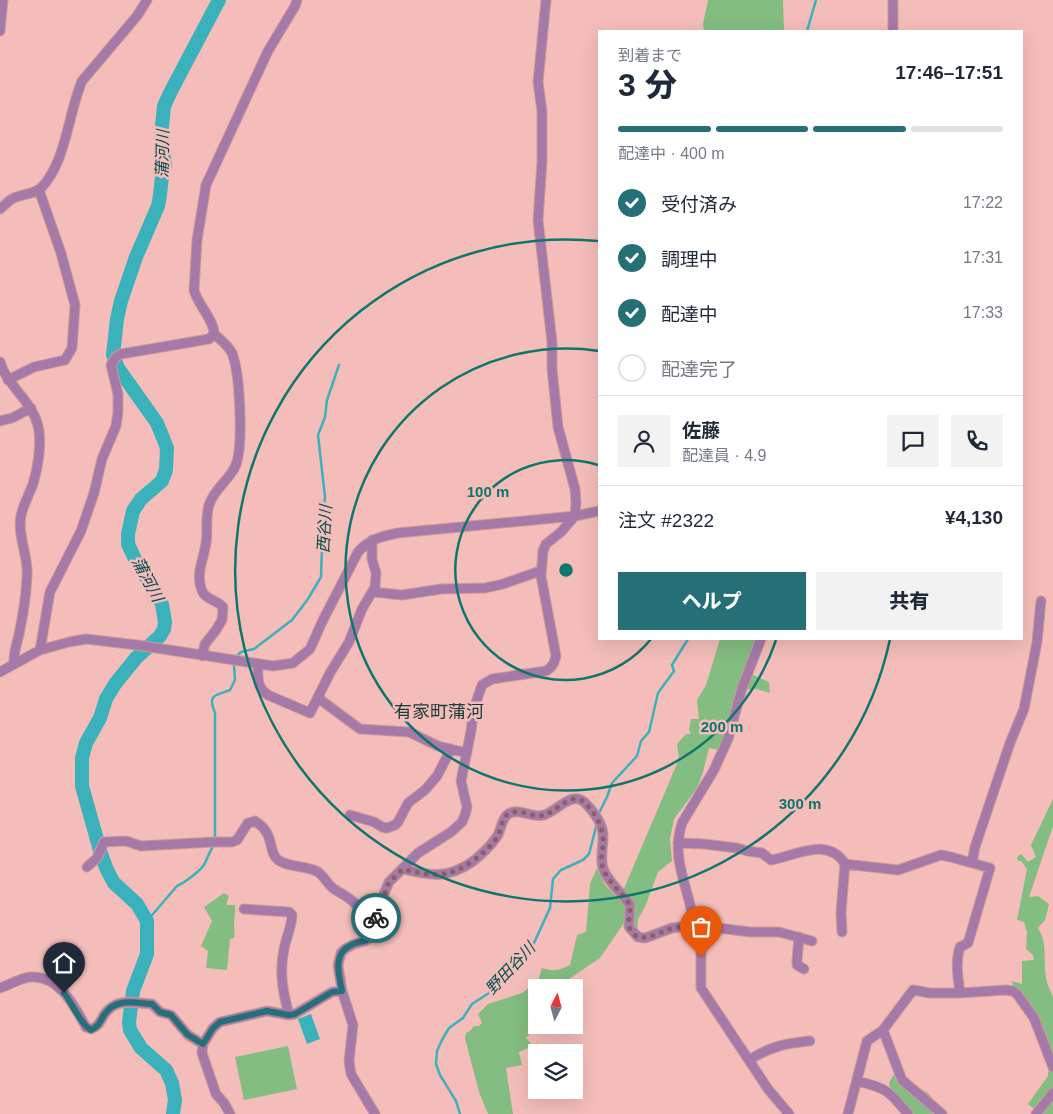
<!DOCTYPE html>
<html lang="ja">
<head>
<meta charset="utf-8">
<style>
  :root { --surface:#fff; --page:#f2f2f3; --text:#1f2937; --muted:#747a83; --line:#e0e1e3; --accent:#257076 }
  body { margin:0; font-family:Arial,"Noto Sans JP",sans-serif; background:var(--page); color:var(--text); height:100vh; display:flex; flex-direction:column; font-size:19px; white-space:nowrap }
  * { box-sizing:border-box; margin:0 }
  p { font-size:16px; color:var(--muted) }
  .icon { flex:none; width:28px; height:28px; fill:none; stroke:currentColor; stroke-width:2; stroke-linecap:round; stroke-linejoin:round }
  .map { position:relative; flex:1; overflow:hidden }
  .side { position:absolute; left:598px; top:30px; width:425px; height:610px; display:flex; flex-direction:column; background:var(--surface); border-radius:0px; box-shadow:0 5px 20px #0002 }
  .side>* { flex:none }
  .needle { width:32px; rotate:6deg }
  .fabs { position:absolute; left:528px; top:979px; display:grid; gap:10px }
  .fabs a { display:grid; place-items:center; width:55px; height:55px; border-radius:0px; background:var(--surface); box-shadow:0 5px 20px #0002; font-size:25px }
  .pin { position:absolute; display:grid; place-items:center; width:42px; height:42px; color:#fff; margin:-51px -21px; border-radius:50% 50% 50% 0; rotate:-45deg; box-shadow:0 0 5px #0007 }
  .pin .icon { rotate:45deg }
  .courier { position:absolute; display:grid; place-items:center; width:50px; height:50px; margin:-25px; border:4px solid #257076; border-radius:50%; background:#fff; color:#222; box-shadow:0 1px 6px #0007 }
  .head em { font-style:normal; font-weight:800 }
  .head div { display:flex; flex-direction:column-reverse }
  .head { display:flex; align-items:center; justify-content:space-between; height:85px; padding:0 20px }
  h1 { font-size:32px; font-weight:800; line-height:38px }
  .bar { display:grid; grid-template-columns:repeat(4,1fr); gap:8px 5px; align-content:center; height:60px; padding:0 20px }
  .bar i { height:6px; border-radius:4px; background:var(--line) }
  .bar .current { background:var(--accent) }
  .bar p { grid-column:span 4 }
  .line { display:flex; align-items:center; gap:12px; padding:0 20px; border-top:1px solid var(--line) }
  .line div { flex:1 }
  .round { display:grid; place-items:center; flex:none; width:52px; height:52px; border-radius:0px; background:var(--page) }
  ol { padding:0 20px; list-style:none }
  li { display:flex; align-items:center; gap:15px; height:55px }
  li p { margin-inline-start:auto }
  li .icon { padding:5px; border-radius:50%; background:var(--accent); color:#fff; stroke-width:4 }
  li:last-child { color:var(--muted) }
  li i { width:28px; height:28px; border:2px solid var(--line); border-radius:50% }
  .button { display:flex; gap:10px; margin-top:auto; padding:10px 20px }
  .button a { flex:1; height:58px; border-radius:0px; background:var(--accent); color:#fff; font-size:20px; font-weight:800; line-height:58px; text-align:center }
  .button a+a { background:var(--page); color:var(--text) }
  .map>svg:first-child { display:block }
  .green { fill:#83bd81 }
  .water { fill:#3bb1bc }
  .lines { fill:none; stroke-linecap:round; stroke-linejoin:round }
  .stream { stroke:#3bb1bc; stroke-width:2.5 }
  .river { stroke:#3bb1bc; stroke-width:14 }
  .minor-casing { stroke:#cd9b97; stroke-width:11 }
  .minor { stroke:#a57aa9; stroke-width:9 }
  .done { stroke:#8b615e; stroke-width:5; stroke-dasharray:0 9 }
  .route { stroke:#257076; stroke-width:6 }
  .ring { fill:none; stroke:#0f766e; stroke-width:2.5 }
  .labels { text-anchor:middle; stroke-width:5; stroke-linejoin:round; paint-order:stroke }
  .water-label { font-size:16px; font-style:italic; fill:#044d53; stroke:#f4bdb9 }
  .quarter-label { font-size:18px; fill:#183a3d; stroke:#f4bdb9 }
  .centre { fill:#0f766e; stroke:#f4bdb9; stroke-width:2.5 }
  .ring-label { font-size:15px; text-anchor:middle; font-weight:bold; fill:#0f766e; stroke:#f4bdb9; stroke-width:5; stroke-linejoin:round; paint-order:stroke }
</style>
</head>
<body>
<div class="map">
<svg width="1053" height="1114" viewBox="0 0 1053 1114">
  <rect width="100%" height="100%" fill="#f4bdb9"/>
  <path class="green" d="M 708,0 L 783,0 L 784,31 L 704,31 L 703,24 Z
    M 720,639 L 758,639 L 744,671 L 769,682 L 770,693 L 756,689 L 738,690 L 727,733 L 720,750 L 709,748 L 703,772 L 697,788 L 674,819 L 670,839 L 672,861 L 658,872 L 645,907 L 638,919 L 637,933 L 626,920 L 600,958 L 566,981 L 564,987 L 536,988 L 536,1025 L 540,1025 L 526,1038 L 533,1046 L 519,1052 L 522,1065 L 506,1068 L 513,1114 L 488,1114 L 479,1092 L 465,1038 L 466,1033 L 470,1031 L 474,1026 L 479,1026 L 482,1023 L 478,1014 L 488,1004 L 522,993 L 538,981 L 542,968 C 553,972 560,970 570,965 L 577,935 L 586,932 L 590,884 L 597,868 L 605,885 L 617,897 L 623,891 L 679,759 L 677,744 L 686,734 L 691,734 L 689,730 L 691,719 L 699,719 L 697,700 L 706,685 Z
    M 1053,799 L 1053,826 L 1029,897 L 1038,896 L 1049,904 L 1045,920 L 1038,928 C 1049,945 1042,964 1047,982 C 1048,987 1051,992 1053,997 L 1053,1114 L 1041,1114 L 1028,1104 L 1048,1076 L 1050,1052 L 1038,1016 L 1013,987 L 1012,981 L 1022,984 L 1022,961 L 1034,960 L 1033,955 L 1026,949 L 1027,932 L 1024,922 L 1017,920 L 1027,869 L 1021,861 L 1018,861 L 1017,857 L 1021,854 L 1028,862 L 1036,857 L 1031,845 Z
    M 224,893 L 229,896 L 226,905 L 235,905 C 236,912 234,917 234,924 C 234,929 235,932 234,938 L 230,939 L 227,970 L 206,968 L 208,951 L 201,946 L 212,921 L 204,907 Z
    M 288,1046 L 297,1089 L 244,1100 L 235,1057 Z
    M 894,1074 L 928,1093 L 945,1114 L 914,1114 L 895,1102 L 889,1083 Z"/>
  <path class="water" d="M 311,1014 L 320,1039 L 307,1044 L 298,1019 Z"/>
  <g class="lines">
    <path class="stream" d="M 807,31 L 816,0
      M 236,657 L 241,652 L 254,649 L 292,620 L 308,599 L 321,577 L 323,518 L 325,497 L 318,435 L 325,417 L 327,400 L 339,365
      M 598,815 L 607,797 L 612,783 L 637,756 L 641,741 L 649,732 L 658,693 L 674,671 L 672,665 L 688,639
      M 215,840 L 215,713 C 207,693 216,696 230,690 L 235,680 L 234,666
      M 147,921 L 177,886 C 184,883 202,870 205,863 C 208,857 209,852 214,845
      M 460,1114 L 456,1101 L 440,1075 L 436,1064 L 437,1051 L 442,1040 L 449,1028 L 463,1018 L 472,1004 L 489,993 L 492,984 L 534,943 L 550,908 L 553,879 L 561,870 L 583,860 L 589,854 L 597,823"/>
    <path class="river" d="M 173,1114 L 175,1100 L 172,1083 L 166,1070 L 141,1048 L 130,1030 L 129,1022 L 133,991 L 147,954 L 147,921 L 137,904 L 114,883 L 107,870 L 101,854 L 82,786 L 82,758 L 86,743 L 100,718 L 106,699 L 115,684 L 136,658 L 160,636 L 164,629 L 165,622 L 162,604 L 135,559 L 128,544 L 128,534 L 133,511 L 141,499 L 162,481 L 166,470 L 167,448 L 157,423 L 118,368 L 113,355 L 117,319 L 121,301 L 136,257 L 158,206 L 160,195 L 162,176 L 165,165 L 161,136 L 164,106 L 171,91 L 219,0"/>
    <g class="minor-casing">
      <path id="minor" d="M 0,31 L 3,0
        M 893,31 L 893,0
        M 0,209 C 4,206 8,201 12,199 C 20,194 33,195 41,188 C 66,163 68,114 82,81 L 137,16 L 147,0
        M 0,362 C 8,388 35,402 39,431 C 41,447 38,468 33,484 C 29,495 23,505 21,516 C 17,536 29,557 27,577 C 26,595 23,616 19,634 C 17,644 13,653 14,664
        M 8,380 L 34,367 L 65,360 L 72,348 L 75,305 L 61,253 L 39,190
        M 0,421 L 12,418 L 31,408
        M 373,592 L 402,595 L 441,589 L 485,588 L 503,584 L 540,571
        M 1041,601 L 1037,642 L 1024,709 L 1010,743 L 975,847 L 972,863 L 990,868 L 968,943 L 960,947 C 955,962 958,978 960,993 L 1006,990 L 1013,991 L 1017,994 L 1034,1018 L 1053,1067
        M 40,650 L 50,592 L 81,531 L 94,493 L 102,459 L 116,426 L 118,412 L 118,394 L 111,365 L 116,357 L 121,354 L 209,339 L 214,334
        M 202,656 L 205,644 L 216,630 L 222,620 L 223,607 C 216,599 204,600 201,588 C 196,573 204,558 206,543 C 208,531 205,518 209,505 C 214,489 229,480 235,467 C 244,448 240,373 232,353 C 228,345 221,340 214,334 C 215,321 197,304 194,290 L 197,240 L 206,185 L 268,51 L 295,6 L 297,0
        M 258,664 C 258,677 256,687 268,695 L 310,713 L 330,673 L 349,642 L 362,609 L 375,587 L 376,573 L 372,559 L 372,540
        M 0,672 L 40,650 L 69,642 L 86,639 L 137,645 L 273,666 L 293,663 L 310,649 L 322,622 L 358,552 C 369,539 383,536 398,533 L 575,516 L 599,511
        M 318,698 L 360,729 L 409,732 L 438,746 L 467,753
        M 350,815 L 374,822 L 382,827 L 387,828 L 395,825 L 398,822 L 408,803 L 425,790 L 437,776 L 451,749
        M 678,843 L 704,844 L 737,848 L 747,851 L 762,853 L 771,860 C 795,856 828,836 845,864 L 841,912 L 842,932
        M 845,864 L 898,870 L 941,855 L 951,857 L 972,863
        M 87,867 L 97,858 L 104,842 L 126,841 L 141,846 L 214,842 L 232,842 L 237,840 L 248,823 L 255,821 C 276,834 267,851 278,860 C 289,868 306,865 318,872 C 324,876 328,885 334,889 C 338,892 343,894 347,897 C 361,906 356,911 376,913
        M 403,869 C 431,876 447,879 472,862 C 481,855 489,848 496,838 C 501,832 501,820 507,815 C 517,806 533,819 544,815 C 558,811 573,788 587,805 C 595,813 604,826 603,838 C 603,848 600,859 603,868 C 608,883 622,892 630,905 L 629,927 L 638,937 L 645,938 L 672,928 L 694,925 L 750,932 L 779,932 L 812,941
        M 244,909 L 289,912 L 292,915 C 292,926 286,938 284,949 C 279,972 283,993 289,1015
        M 694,925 C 690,889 670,861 682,823 L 714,770 L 728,739 L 742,688 L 761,639
        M 701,927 L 701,988 L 768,1089 L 789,1114
        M 799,937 L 797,960 L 797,965 L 804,969
        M 0,988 C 10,985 20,978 30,977 C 60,975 74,1006 86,1027 L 91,1029 C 98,1027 100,1022 104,1015 C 116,997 134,1003 152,1004 L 160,1012 L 171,1015 L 188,1035 L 203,1044 L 213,1028 L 220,1022 L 267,1011 L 289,1015 L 295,1014 L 332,992 L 342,991
        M 883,1030 L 902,1080 L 942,1114
        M 203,1044 L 202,1053 L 216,1094 L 224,1103 L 230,1114
        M 749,1060 C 770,1047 785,1043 810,1041
        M 857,1081 C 887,1088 889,1091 908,1114
        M 375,1114 L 351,1074 L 349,1061 L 353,1025 L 342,991 L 338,965 L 341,953 L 345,949 L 354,944 L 365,941 L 373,935 L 376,913 L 389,882 L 418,853 L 451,832 L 462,822 L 465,815 L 467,807 L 461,781 L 471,731 L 474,708 L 482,685 L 492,679 L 546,671 C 553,667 554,663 556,656 L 541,576 L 543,551 L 546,544 L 561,532 L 575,516 L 576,502 L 575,489 L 558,427 L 552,369 L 552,342 L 538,220 L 542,162 L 542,111 L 538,82 L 546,0
        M 848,1114 L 867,1041 L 883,1030 L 913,990 L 930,993 L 960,993
        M 1036,1114 L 1053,1093"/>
    </g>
    <use href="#minor" class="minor"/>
  </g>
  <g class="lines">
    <path class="done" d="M 376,918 L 389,882 L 403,869 C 431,876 447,879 471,862 C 481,855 489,848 496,839 C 501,832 501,820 507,815 C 517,806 533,819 544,815 C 558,811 573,788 587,805 C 598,817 604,829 603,846 C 602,853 600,861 603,868 C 608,883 622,892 630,905 C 631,912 627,922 630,929 C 639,947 660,931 673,928 C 682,926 692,925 701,927 L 701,957"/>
    <path class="route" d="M 64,993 C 72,1003 81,1025 91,1030 C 98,1027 100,1022 104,1015 C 116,997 134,1003 152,1004 L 160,1012 L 171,1015 L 188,1035 L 203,1044 L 213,1028 L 220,1022 L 267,1011 L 289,1015 L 295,1014 L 332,992 L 342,991 C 339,975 332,954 351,945 C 357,942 364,942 370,938 L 374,930 L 376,918"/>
  </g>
  <g class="ring">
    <path d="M651 639A110 110 0 1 1 598 465"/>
    <path d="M776 640A221 221 0 1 1 599 351"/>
    <path d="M890 639A331 331 0 1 1 598 241"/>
  </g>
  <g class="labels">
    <g class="water-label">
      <text transform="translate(162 154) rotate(-89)" y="6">蒲河川</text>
      <text transform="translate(324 529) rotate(-87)" y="6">西谷川</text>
      <text transform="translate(148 579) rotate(62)" y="6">蒲河川</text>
      <text transform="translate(510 968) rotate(-47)" y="6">野田谷川</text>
    </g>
    <g class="quarter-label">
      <text x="439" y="718">有家町蒲河</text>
    </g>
  </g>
  <circle cx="566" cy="570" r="8" class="centre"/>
  <g class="ring-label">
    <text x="488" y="497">100 m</text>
    <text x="722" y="732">200 m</text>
    <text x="800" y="809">300 m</text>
  </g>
</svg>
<div class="fabs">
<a><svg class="needle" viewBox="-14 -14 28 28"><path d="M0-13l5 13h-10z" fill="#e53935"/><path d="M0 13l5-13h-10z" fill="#747a83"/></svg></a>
<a><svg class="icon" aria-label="layers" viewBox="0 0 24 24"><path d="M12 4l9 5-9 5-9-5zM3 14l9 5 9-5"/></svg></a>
</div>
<div class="pin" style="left:701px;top:957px;background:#ea580c"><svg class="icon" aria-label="bag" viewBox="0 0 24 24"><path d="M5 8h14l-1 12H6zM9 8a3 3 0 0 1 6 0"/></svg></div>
<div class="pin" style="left:64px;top:993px;background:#1f2937"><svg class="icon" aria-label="home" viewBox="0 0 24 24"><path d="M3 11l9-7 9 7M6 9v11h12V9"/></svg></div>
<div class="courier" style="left:376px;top:918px"><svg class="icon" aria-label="bike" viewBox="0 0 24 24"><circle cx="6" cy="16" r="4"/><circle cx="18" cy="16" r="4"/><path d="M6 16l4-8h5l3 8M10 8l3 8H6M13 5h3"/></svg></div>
<section class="side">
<div class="head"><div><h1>3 分</h1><p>到着まで</p></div><em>17:46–17:51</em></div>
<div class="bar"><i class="current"></i><i class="current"></i><i class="current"></i><i></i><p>配達中 · 400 m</p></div>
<ol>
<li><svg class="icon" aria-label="check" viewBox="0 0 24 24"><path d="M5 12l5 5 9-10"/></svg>受付済み<p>17:22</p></li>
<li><svg class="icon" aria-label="check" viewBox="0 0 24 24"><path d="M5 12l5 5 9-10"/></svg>調理中<p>17:31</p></li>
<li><svg class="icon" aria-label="check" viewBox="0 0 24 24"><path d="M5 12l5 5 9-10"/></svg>配達中<p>17:33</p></li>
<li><i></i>配達完了</li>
</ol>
<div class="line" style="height:90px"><a class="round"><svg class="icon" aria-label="person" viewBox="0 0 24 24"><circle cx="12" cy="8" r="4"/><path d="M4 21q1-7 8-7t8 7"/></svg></a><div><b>佐藤</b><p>配達員 · 4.9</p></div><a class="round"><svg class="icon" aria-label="chat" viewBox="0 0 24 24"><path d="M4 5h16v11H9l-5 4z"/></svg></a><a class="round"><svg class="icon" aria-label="phone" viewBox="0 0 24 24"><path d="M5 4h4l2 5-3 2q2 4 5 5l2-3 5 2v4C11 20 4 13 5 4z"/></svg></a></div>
<div class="line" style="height:65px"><div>注文 #2322</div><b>¥4,130</b></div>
<div class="button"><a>ヘルプ</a><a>共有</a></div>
</section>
</div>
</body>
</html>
